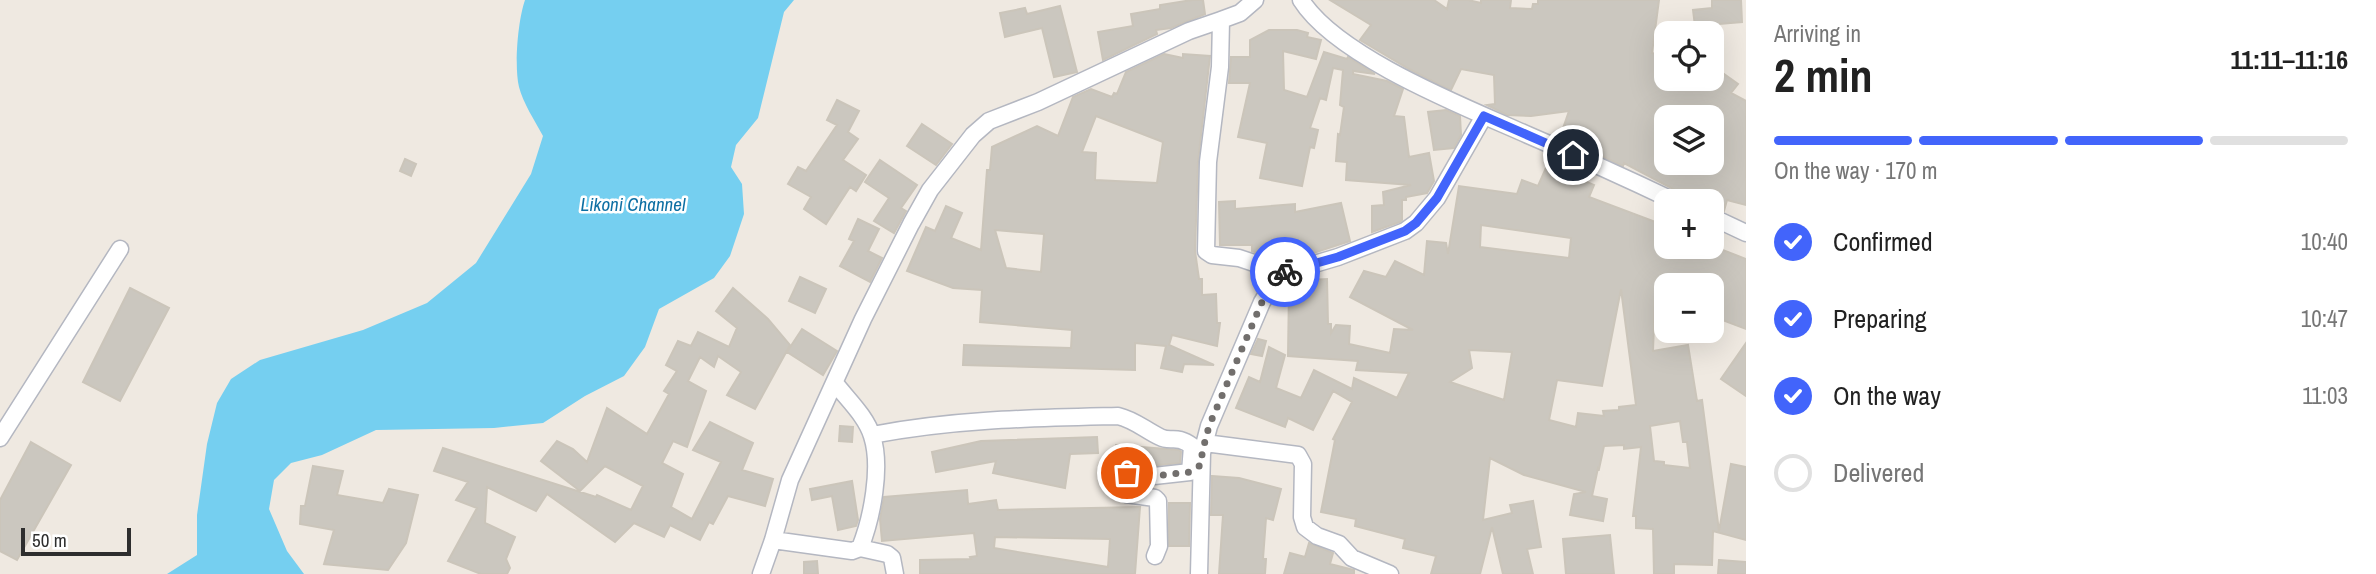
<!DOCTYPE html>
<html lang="en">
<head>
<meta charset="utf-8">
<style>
  :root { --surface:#fff; --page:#f2f2f2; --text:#222; --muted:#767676; --line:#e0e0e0; --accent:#4264fb }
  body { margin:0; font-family:"Archivo Narrow",sans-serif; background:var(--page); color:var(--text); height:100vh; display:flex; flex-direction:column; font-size:26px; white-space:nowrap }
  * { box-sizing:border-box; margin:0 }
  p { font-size:23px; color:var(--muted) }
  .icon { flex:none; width:38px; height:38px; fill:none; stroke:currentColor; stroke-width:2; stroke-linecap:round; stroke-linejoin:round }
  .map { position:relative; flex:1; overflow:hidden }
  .sheet { display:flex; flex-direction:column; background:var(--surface); width:630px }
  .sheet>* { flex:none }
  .tools { position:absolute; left:1654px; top:21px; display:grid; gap:14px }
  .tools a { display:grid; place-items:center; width:70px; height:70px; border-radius:14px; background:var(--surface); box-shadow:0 7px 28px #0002; font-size:35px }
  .scale { position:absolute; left:21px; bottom:18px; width:110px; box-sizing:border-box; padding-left:7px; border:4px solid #2e2e2e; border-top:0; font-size:19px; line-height:24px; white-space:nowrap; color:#2e2e2e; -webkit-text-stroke:5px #fff; paint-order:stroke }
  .pin { position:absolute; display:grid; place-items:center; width:60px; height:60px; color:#fff; margin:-30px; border:4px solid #fff; border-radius:50%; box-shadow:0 2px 7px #0007 }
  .courier { position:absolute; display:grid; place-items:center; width:70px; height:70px; margin:-35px; border:5px solid #4264fb; border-radius:50%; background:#fff; color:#222; box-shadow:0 2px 9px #0007 }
  .head em { font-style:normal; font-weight:700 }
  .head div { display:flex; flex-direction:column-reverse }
  .head { display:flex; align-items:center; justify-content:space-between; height:119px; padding:0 28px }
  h1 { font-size:46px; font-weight:700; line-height:52px }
  .bar { display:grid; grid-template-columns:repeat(4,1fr); gap:10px 7px; align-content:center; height:84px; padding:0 28px }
  .bar i { height:9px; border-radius:5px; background:var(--line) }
  .bar .current { background:var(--accent) }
  .bar p { grid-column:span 4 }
  ol { padding:0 28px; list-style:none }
  li { display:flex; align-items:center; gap:21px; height:77px }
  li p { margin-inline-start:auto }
  li .icon { padding:7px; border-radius:50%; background:var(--accent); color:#fff; stroke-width:4 }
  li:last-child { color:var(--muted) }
  li i { width:38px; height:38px; border:4px solid var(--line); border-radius:50% }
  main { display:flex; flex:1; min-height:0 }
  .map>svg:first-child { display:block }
  .water { fill:#75cff0 }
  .building { fill:#cbc7bf; stroke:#cbc5ba; stroke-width:2; fill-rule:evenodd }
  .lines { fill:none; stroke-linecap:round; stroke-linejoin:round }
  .street-casing { stroke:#b4b7c1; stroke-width:19 }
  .street { stroke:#fff; stroke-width:16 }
  .done { stroke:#726f6d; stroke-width:7; stroke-dasharray:0 12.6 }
  .route { stroke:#4264fb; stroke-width:9 }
  .labels { text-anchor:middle; stroke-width:5; stroke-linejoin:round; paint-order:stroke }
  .water-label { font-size:19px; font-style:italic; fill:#0d6fa3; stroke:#fff }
</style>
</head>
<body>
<main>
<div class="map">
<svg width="1746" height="574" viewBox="0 0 1746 574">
  <rect width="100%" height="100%" fill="#efe9e1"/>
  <path class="water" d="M 525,0 L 794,0 L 784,12 L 758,118 L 736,145 L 731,167 L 742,184 L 744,214 L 730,256 L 714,278 L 659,309 L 645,347 L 624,376 L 585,396 L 543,423 L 494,428 L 376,430 L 322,455 L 291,463 L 274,480 L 269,509 L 287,551 L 304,574 L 167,574 L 197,555 L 197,515 L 207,444 L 217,403 L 231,379 L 260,360 L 363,330 L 427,303 L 476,263 L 531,174 L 543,136 C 535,121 523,103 519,87 C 514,66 518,20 525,0 Z"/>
  <path class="building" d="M 1192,0 L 1203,0 L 1205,14 L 1171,28 L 1156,30 L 1157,34 L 1103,60 L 1098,32 L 1133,26 L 1131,14 L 1160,9 L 1160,5 Z
    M 1330,0 L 1434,0 L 1447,9 L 1449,0 L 1468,0 L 1481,3 L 1481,0 L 1511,0 L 1510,8 L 1532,9 L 1533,4 L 1538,4 L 1538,0 L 1659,0 L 1652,53 L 1666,57 L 1666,79 L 1712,79 L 1717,69 L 1738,84 L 1731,93 L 1746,101 L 1746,205 L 1727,200 L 1724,211 L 1712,207 L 1712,201 L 1684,201 L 1683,196 L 1679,192 L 1624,163 L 1623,166 L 1560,137 L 1569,111 L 1531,116 L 1507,115 L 1487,105 L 1495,104 L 1494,75 L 1461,69 L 1451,90 L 1442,86 L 1409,69 L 1360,40 L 1371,25 ZM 1666,117 L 1712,117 L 1712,163 L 1666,163 L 1666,156 L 1656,151 L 1666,131 Z
    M 1712,0 L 1741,0 L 1742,22 L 1695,26 L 1693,10 L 1712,8 Z
    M 1060,6 L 1077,72 L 1054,77 L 1042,28 L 1005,37 L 1000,13 L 1025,8 L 1027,14 Z
    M 1269,30 L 1297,30 L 1308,33 L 1307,37 L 1321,40 L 1316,59 L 1283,51 L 1284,90 L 1307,97 L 1324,52 L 1347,59 L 1348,57 L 1375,74 L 1353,71 L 1353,74 L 1387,81 L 1403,89 L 1394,116 L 1404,117 L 1409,157 L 1429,153 L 1434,181 L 1427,193 L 1406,197 L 1406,200 L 1402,200 L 1402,220 L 1400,222 L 1372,232 L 1372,206 L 1384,205 L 1383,192 L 1411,185 L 1346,180 L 1347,162 L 1336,161 L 1338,134 L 1340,135 L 1344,107 L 1340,105 L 1343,70 L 1333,68 L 1326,100 L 1320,98 L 1310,128 L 1318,130 L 1314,148 L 1310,147 L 1302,186 L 1260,178 L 1267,143 L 1238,137 L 1250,83 L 1229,83 L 1231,57 L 1250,57 L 1250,40 Z
    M 1164,54 L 1183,58 L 1183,54 L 1210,56 L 1198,162 L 1195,251 L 1199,279 L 1202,279 L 1202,295 L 1216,294 L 1217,323 L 1220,323 L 1217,346 L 1172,335 L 1169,345 L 1214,365 L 1184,364 L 1182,372 L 1161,368 L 1166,346 L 1135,343 L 1135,370 L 963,365 L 964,345 L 1071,348 L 1072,330 L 980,322 L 982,290 L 953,288 L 907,271 L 926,227 L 935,231 L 946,206 L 962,213 L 951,238 L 981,250 L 987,170 L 990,170 L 992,147 L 1037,126 L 1058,136 L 1073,97 L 1091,89 L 1112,97 L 1114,93 L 1117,94 L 1126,72 ZM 1096,116 L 1163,142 L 1157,183 L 1095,180 L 1096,153 L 1082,152 ZM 995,230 L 1044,234 L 1041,272 L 1006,268 Z
    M 837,100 L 859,111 L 848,132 L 858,139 L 843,160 L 866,175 L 856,191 L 850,187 L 826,224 L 804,209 L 811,197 L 788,184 L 798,167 L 806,171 L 837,125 L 827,120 Z
    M 1446,110 L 1460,116 L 1461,135 L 1454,148 L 1434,150 L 1428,112 Z
    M 922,124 L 952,144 L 936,165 L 907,146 Z
    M 405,159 L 416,164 L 411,176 L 400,171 Z
    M 880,160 L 917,185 L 901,208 L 906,211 L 894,233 L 874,221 L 889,198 L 865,182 Z
    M 1549,161 L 1571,171 L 1570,175 L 1594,185 L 1589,197 L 1666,226 L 1666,247 L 1715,247 L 1746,259 L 1746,329 L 1712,316 L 1712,285 L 1666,285 L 1666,299 L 1655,295 L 1653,351 L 1688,345 L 1697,401 L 1702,400 L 1719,531 L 1731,464 L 1746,467 L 1746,540 L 1713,531 L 1712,565 L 1674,564 L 1674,574 L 1654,574 L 1653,529 L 1636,528 L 1636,516 L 1633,516 L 1641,447 L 1624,449 L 1624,445 L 1604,446 L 1599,469 L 1598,468 L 1592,496 L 1607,499 L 1603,521 L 1570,515 L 1574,494 L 1586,492 L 1524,475 L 1490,458 L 1483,520 L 1512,513 L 1510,505 L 1533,501 L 1541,547 L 1527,549 L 1533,574 L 1503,574 L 1492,527 L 1480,574 L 1431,574 L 1436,556 L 1403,548 L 1405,539 L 1355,526 L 1356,519 L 1321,512 L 1335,440 L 1333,439 L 1352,402 L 1333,391 L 1313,430 L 1288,418 L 1285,427 L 1236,408 L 1249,377 L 1260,382 L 1269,347 L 1285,355 L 1276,388 L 1301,398 L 1314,370 L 1352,389 L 1354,378 L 1397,398 L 1409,373 L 1356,370 L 1358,361 L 1288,356 L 1289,288 L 1311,284 L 1310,280 L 1327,279 L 1328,324 L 1331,324 L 1331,333 L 1336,325 L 1350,326 L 1349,344 L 1390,353 L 1394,329 L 1413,330 L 1350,297 L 1364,271 L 1386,277 L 1395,261 L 1424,275 L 1427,241 L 1446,243 L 1448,254 L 1459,186 L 1517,194 L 1522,180 L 1538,186 ZM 1481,225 L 1571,238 L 1569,258 L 1480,247 ZM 1621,289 L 1636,405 L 1619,407 L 1619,410 L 1603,411 L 1604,416 L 1578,413 L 1576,427 L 1549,420 L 1557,380 L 1602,386 ZM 1469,350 L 1512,352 L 1504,400 L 1450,382 L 1472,368 ZM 1680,421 L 1683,442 L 1687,442 L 1690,468 L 1664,465 L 1664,462 L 1654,461 L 1650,426 Z
    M 1235,201 L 1235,209 L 1295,204 L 1295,212 L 1341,203 L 1350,241 L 1304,256 L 1269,257 L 1252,251 L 1252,245 L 1220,245 L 1219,202 Z
    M 858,219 L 879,229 L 868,251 L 882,258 L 870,282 L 840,266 L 854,241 L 849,239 Z
    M 800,277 L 826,289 L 815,313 L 789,301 Z
    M 130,288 L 169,308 L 120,401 L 83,382 Z
    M 733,288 L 768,319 L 790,345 L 755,409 L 727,395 L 741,372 L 718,356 L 714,367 L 700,357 L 688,381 L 706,391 L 687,447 L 673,441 L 662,463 L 683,474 L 671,507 L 692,519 L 721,462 L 693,450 L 710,422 L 753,443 L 742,470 L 773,479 L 765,506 L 728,496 L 713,524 L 709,522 L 700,540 L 670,525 L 664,537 L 634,523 L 615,542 L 547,494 L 536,511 L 487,487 L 485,523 L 515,537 L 506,559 L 510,568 L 507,574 L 481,574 L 448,561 L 477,508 L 456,500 L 468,482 L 434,471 L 443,448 L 596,497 L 597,495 L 631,510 L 643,486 L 605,466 L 580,491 L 541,461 L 557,441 L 573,449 L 587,462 L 607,408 L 647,434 L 669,394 L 664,391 L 677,371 L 666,365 L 678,341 L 691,346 L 698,332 L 729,347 L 737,328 L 716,311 Z
    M 802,329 L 837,351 L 823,375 L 787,352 Z
    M 1258,339 L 1266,341 L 1262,356 L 1251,354 Z
    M 1746,343 L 1746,396 L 1721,379 Z
    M 840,426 L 853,427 L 852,442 L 839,441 Z
    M 1097,437 L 1098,453 L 1070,454 L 1065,488 L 993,473 L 996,461 L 936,472 L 932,452 L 981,441 Z
    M 31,442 L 71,465 L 17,560 L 0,551 L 0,500 Z
    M 1116,445 L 1179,450 L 1181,452 L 1180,463 L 1138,467 L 1129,463 L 1115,463 Z
    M 313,466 L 343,471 L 337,495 L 383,503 L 389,489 L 418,495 L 406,543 L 388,570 L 324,564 L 334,530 L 300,524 L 301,506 L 305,506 Z
    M 1212,476 L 1239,478 L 1281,489 L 1273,520 L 1266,518 L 1263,559 L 1266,559 L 1265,574 L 1219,574 L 1223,515 L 1211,515 Z
    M 852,481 L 858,520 L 856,526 L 838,530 L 832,496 L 812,500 L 810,489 Z
    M 967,490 L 968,504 L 996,500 L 998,510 L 1140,507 L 1135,574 L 920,574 L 920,560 L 971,559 L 970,557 L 977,556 L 974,533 L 882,541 L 880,519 L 884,497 ZM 995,537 L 1110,539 L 1108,567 L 994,548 Z
    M 1169,503 L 1190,503 L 1189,546 L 1169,546 Z
    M 1610,535 L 1614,574 L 1566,574 L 1563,539 Z
    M 1309,543 L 1333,553 L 1330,564 L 1354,570 L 1354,574 L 1284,574 L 1290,553 L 1305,557 Z
    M 1719,560 L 1746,562 L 1746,574 L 1718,574 Z
    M 817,561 L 818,574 L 804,574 L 804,562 Z"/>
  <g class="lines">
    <g class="street-casing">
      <path id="street" d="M 1255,0 L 1240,13 L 1221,20 L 1220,67 L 1208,162 L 1206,251 L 1212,255 L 1239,258 L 1284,273
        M 1301,0 C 1337,57 1465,107 1528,135 C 1577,156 1626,178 1674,201
        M 1712,217 L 1746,233
        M 872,435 C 954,419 1035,418 1118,416 C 1135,420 1145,430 1160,437 C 1171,443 1176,434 1192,446 L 1190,472
        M 0,438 L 120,249
        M 1205,443 L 1298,455 L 1303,464 L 1302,517 L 1305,527 L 1317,536 L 1339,544 L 1352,558 L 1390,574
        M 773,540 L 852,551 L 860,548 C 872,518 882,467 872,436 C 866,416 847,399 835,383
        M 860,548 L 887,554 L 892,558 L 895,574
        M 1155,556 L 1159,546 L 1158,501 L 1155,498 L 1126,494 L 1121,488 L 1117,473 L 1128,473 L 1136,478 L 1190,472 L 1199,466
        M 761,574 L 773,540 L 790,480 L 863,319 L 911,224 L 930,190 L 973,135 L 989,121 L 1038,102 L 1189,31 L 1221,20
        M 1199,574 L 1202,453 L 1209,426 L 1262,302 L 1271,287 L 1284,273 L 1338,257 L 1405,231 L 1416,223 L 1437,198 L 1484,116"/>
    </g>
    <use href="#street" class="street"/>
  </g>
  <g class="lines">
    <path class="done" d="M 1127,473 L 1136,478 L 1190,472 L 1202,464 L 1202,453 L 1209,426 L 1262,302 L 1271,287 L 1285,272"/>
    <path class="route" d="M 1285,272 L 1338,257 L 1405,231 L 1416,223 L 1437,198 L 1484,116 L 1573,155"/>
  </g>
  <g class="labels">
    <g class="water-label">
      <text x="633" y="211">Likoni Channel</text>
    </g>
  </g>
</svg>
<div class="tools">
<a><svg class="icon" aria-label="locate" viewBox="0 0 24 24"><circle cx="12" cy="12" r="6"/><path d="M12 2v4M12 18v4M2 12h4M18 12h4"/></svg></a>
<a><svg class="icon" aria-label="layers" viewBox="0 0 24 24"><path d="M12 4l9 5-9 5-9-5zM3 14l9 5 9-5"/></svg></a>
<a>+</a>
<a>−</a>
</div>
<div class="scale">50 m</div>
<div class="pin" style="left:1127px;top:473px;background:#ea580c"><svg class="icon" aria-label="bag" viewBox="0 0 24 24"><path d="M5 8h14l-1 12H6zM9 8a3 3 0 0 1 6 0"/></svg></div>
<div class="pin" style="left:1573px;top:155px;background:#1f2937"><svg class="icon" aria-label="home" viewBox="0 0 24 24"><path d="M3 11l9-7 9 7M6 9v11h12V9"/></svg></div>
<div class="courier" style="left:1285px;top:272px"><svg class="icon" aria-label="bike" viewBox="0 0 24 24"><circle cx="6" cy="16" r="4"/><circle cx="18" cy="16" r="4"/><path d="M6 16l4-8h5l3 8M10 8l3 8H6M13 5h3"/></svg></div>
</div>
<section class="sheet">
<div class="head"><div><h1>2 min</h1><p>Arriving in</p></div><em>11:11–11:16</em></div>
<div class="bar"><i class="current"></i><i class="current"></i><i class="current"></i><i></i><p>On the way · 170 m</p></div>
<ol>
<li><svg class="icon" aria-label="check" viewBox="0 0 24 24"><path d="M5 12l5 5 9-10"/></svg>Confirmed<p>10:40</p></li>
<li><svg class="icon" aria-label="check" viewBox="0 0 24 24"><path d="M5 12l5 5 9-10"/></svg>Preparing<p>10:47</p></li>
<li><svg class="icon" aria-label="check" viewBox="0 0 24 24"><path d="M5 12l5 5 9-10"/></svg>On the way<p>11:03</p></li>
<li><i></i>Delivered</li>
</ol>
</section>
</main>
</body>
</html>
